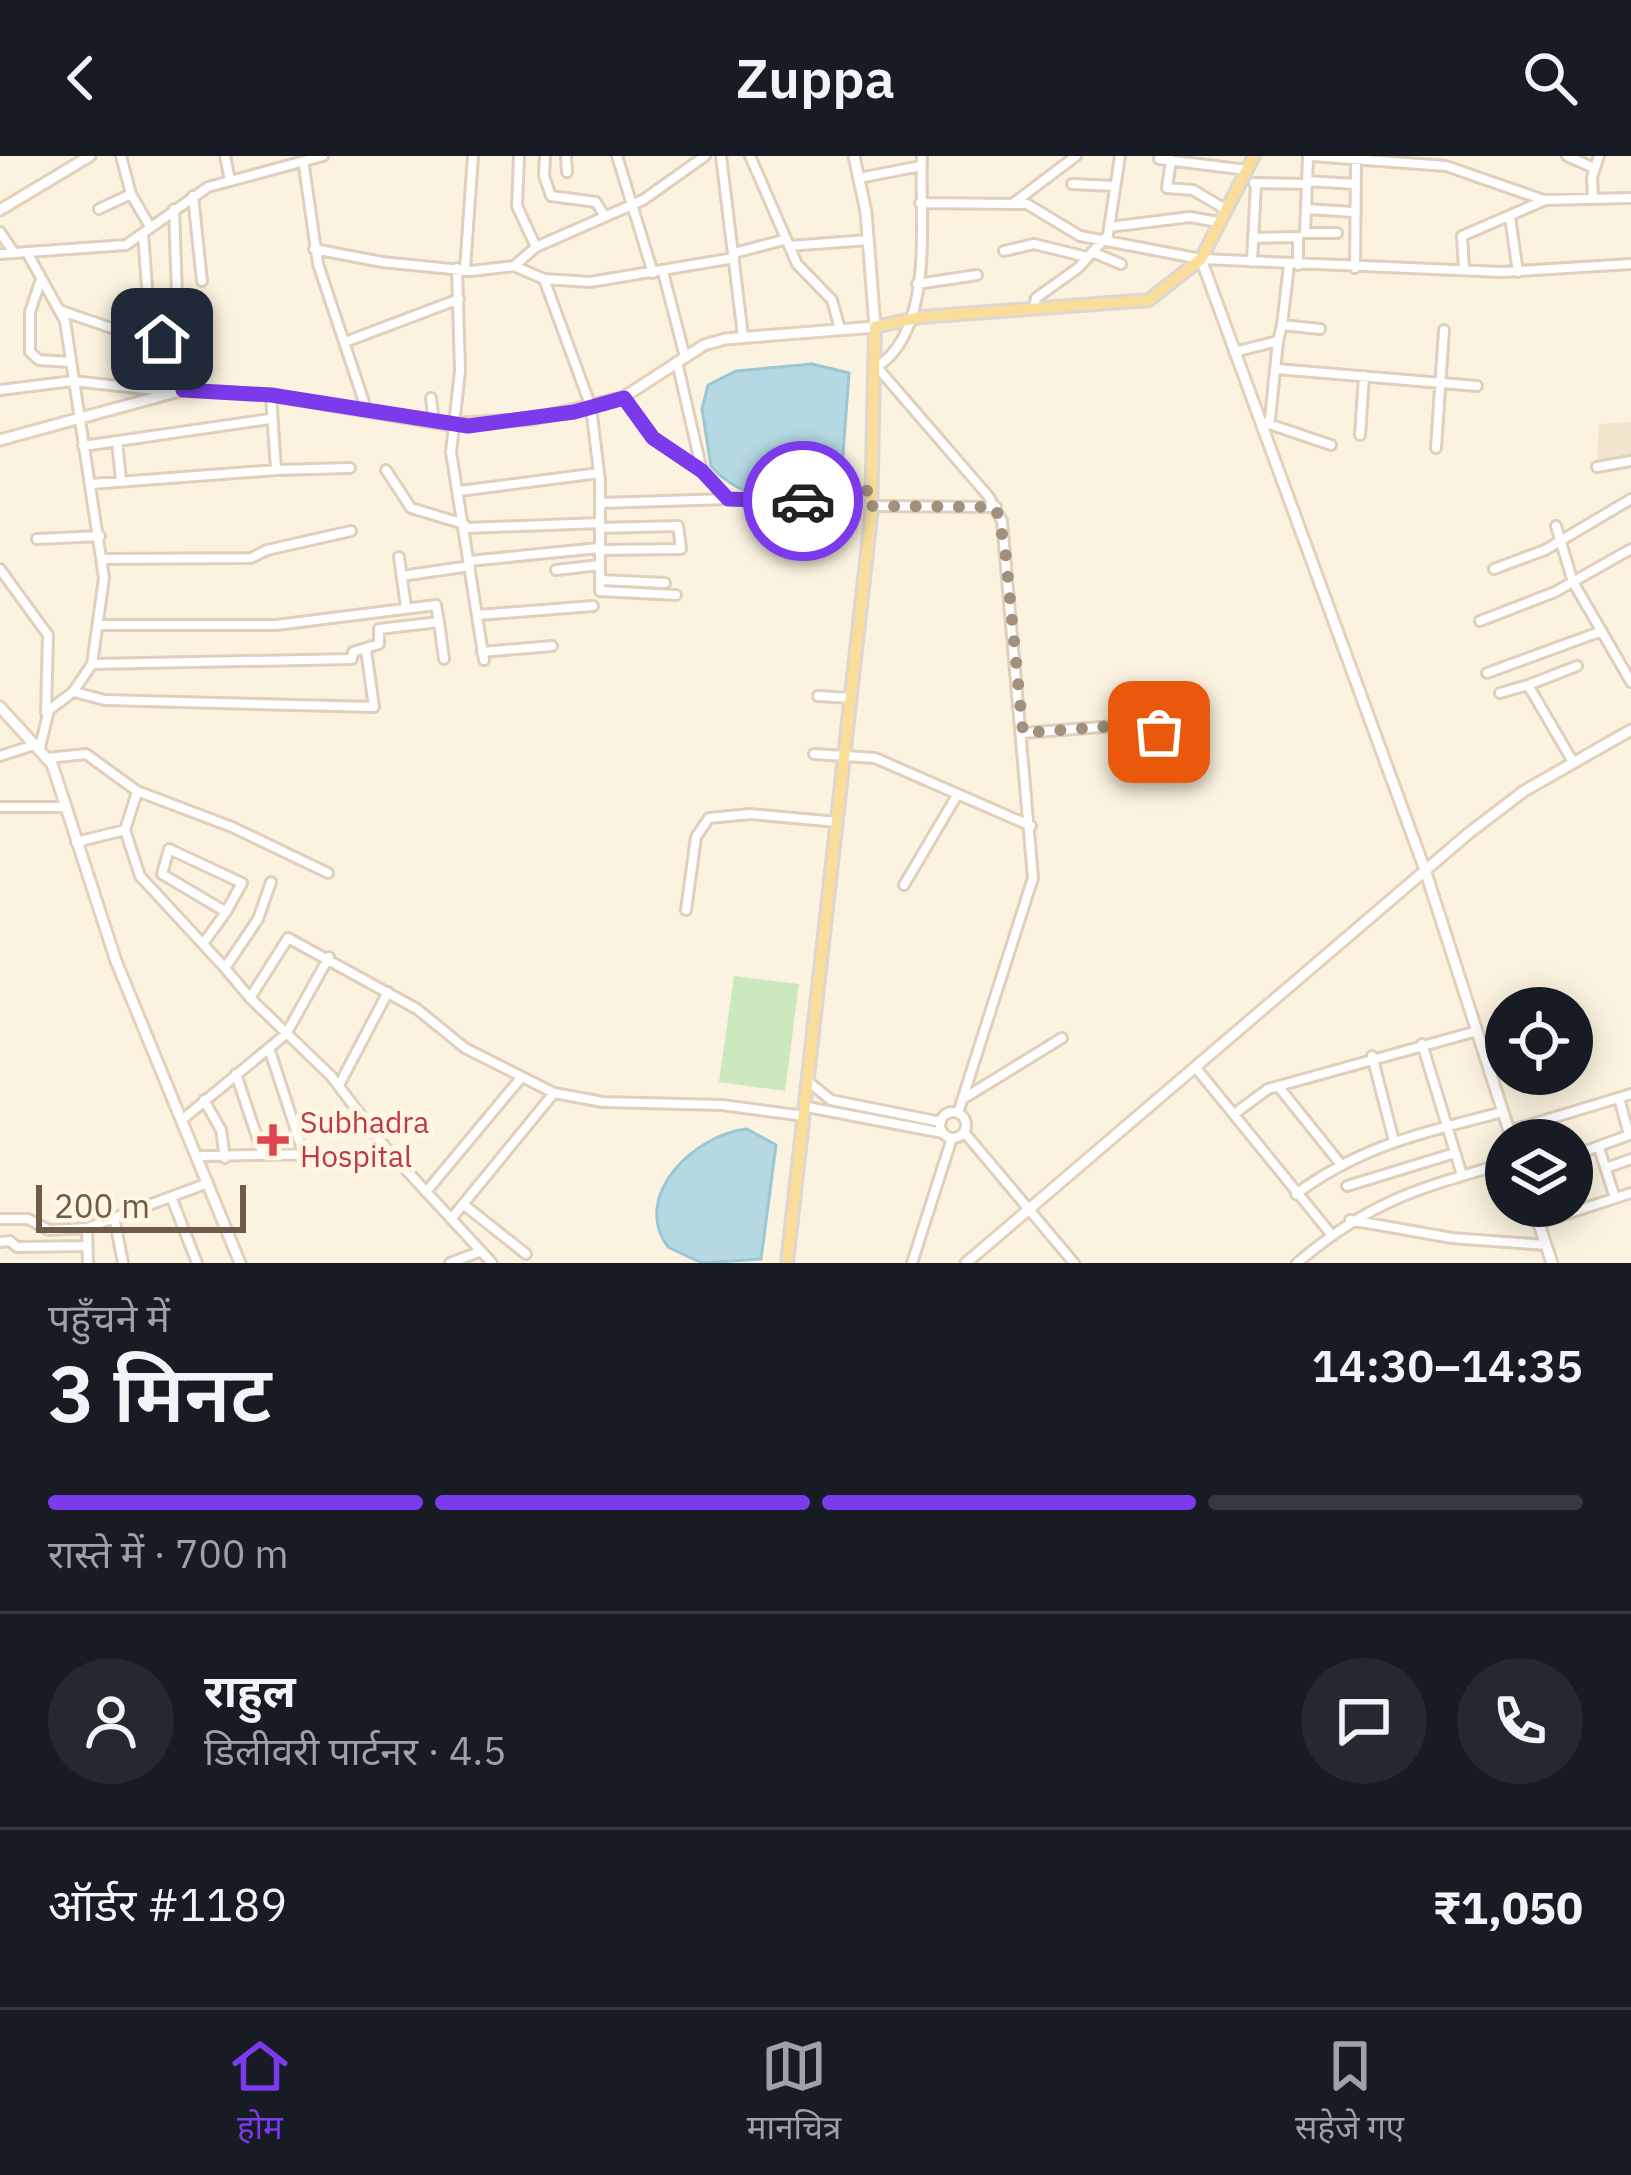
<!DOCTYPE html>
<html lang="hi">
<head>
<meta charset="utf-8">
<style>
  :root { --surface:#171b24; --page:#242831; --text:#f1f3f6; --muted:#9ea1a6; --line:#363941; --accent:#7c3aed }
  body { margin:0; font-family:"IBM Plex Sans","Noto Sans Devanagari",sans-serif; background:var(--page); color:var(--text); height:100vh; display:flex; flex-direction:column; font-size:45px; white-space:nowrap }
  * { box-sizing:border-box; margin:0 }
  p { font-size:39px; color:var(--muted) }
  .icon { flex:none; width:66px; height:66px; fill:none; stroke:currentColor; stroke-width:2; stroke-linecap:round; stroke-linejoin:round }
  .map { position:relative; height:1107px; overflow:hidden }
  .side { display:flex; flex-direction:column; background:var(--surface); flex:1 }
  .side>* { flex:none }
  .fabs { position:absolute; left:1485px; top:831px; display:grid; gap:24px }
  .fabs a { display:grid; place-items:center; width:108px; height:108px; border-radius:50%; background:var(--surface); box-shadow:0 6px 30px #0003; font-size:60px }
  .scale { position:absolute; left:36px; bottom:30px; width:210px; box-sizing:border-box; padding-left:12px; border:6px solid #705a48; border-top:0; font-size:33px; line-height:42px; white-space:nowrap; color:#705a48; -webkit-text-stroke:9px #fff7e4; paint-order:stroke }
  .pin { position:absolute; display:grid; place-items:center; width:102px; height:102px; color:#fff; margin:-51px; border-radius:24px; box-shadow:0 6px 18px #0006 }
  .courier { position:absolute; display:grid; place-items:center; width:120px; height:120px; margin:-60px; border:9px solid #7c3aed; border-radius:50%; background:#fff; color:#222; box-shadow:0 3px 15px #0007 }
  .head em { font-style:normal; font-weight:600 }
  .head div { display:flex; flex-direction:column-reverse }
  .head { display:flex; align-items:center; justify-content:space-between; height:204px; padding:0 48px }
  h1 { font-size:78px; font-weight:600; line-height:90px }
  .bar { display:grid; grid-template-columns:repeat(4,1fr); gap:18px 12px; align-content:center; height:144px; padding:0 48px }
  .bar i { height:15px; border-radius:9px; background:var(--line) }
  .bar .on { background:var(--accent) }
  .bar p { grid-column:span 4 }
  .line { display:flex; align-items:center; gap:30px; padding:0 48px; border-top:3px solid var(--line) }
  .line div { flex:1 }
  .round { display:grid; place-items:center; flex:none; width:126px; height:126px; border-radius:63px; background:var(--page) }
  header { display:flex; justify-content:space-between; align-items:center; height:156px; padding:0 48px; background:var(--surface); font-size:54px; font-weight:600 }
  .menu { display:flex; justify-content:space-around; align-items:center; height:168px; border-top:3px solid var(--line); background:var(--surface); font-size:33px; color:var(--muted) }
  .menu a { display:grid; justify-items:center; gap:6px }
  .menu .on { color:var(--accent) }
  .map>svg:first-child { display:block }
  .residential { fill:#f2e5ce }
  .green { fill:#cce8be }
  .water { fill:#b5d9e3; stroke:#9bc7d5; stroke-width:3 }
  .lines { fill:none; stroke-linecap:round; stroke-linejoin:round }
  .minor-casing { stroke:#dfcfbb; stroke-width:14 }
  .secondary-casing { stroke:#e3d1ba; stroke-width:15 }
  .primary-casing { stroke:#ddd7d3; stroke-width:16 }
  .minor { stroke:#fff; stroke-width:8 }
  .secondary { stroke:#fff; stroke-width:9 }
  .primary { stroke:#f9dd98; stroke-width:10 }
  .done { stroke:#a1907d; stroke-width:12; stroke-dasharray:0 21.6 }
  .route { stroke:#7c3aed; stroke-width:15 }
  .health-dot { fill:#e0444e; stroke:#fff7e4; stroke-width:4.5 }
  .labels { text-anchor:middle; stroke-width:12; stroke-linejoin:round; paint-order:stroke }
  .health-label { font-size:30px; fill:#be3a42; stroke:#fff7e4; text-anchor:start }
</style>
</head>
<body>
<header><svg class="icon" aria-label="back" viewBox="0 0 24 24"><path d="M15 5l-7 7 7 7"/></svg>Zuppa<svg class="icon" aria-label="search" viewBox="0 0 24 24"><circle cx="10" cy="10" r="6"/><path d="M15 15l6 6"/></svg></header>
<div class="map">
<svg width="1631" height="1107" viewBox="0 0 1631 1107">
  <rect width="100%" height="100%" fill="#fbf3df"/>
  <path class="residential" d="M 1631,266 L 1631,303 L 1597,307 L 1599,268 Z"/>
  <path class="green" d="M 734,820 L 799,828 L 785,935 L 719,926 Z"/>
  <path class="water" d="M 812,208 L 849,217 L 841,325 C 797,347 746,350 711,310 L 702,253 L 708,229 L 736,215 Z
    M 747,973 L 776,989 L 761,1103 L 702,1107 L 668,1091 C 630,1039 696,978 747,973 Z"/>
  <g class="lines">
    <g class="minor-casing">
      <path id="minor" d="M 121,0 L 131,38 L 149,69
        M 225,0 L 230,24
        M 519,0 L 517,50 L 536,91
        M 545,0 L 544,20 L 551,40 L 596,46 L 605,61
        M 566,0 L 567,16
        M 617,0 L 653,117
        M 721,0 L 743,180
        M 750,0 L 797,108 L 832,144 L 840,173
        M 922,0 C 919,62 936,172 877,211 L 989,341 L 1002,365 L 1033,722 L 958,957
        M 1308,0 L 1305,77 L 1337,77
        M 1312,0 L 1446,10 L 1544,44 L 1631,42
        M 1567,0 L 1594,12
        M 1159,3 L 1247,14
        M 1171,4 L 1167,32 L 1193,34 L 1225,53
        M 304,10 L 318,108 L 367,255
        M 859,22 L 921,10
        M 1307,25 L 1355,28
        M 1254,27 L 1307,28
        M 1072,28 L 1114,30
        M 193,40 L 202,125
        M 1593,42 L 1592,21 L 1599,0
        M 1015,46 L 1076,0
        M 920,47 L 1027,48 L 1080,80 L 1201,103 L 1502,116 L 1631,108
        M 99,53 L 131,38
        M 174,53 L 178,167
        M 1306,53 L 1353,56
        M 1510,61 L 1518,116
        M 1109,71 L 1190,61 L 1218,66
        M 0,76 L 14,97
        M 143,78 L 148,144
        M 1253,82 L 1298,81 L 1298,109
        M 789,90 L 868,84
        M 314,93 L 382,106 L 471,115 L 514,110 L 544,123 L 590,126 L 734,102
        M 1004,95 L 1034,88 L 1087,101
        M 1092,96 L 1121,108
        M 734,97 L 784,84
        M 0,98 L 126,89 L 208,31 L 323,0
        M 29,100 L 65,165 L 104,422 L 92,508 L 73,536 L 49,554 L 40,591
        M 1252,106 L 1256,27
        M 514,110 L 536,91 L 643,44 L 705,0
        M 457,112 L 460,215 L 451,296 L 484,504
        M 1355,112 L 1356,3
        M 1464,112 L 1462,80 L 1543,45
        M 465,113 L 473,0
        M 663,116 L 685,201
        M 544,123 L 591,251 L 600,325 L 600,435 L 676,439
        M 40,126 L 30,156 L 30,196 L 39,204 L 70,206
        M 917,128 L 977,119
        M 1034,152 L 1036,142 L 1078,112 L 1108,79 L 1120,0
        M 59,154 L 126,177 L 177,186 L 187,203 L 183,234
        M 1282,169 L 1289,109
        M 345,186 L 459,143
        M 1234,196 L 1278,185 L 1282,169 L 1320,173
        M 677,206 L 702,315 L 728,343
        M 1277,213 L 1477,230
        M 0,234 L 73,225 L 174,236
        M 271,239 L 276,314 L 350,312
        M 624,241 L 653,282 L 702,315
        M 431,242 L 434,267
        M 1266,267 L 1331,289
        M 1262,271 L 1270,263 L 1278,185
        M 1360,279 L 1364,220
        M 117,285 L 121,324
        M 83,290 L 270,263
        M 1436,292 L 1444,174
        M 1597,311 L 1631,305
        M 386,314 L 411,352 L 464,368
        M 91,328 L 276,314
        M 460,335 L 599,317
        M 600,347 L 728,343 L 789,348 L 872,335
        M 872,350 L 996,351
        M 1556,370 L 1573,426 L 1631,526
        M 465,372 L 600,367
        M 600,372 L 678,370 L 681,393 L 600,394
        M 37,383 L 100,380
        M 399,401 L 406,451
        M 103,403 L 251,402 L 267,394 L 351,375
        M 469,405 L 599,392
        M 0,413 L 48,479 L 46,557
        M 1494,413 L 1545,394 L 1631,343
        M 556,414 L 600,409
        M 402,420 L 470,410
        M 600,424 L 665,427
        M 478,459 L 593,450
        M 1480,465 L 1555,436 L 1631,393
        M 101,469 L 276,469 L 436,449 L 439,466
        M 482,496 L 552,490
        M 92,508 L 352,503 L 353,496 L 379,488 L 379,473 L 439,466 L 444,503
        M 1487,517 L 1602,475
        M 74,536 L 105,544 L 374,551 L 366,494
        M 1500,537 L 1528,529
        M 818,540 L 850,542
        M 1023,577 L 1127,569 L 1199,590
        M 814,598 L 875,602 L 1031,670
        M 0,600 L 37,588
        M 48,602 L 86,598 L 137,635 L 232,671 L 328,717
        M 1573,606 L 1528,529 L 1577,510
        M 0,651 L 63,651
        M 125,674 L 137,636
        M 76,686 L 125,674 L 140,720 L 225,812
        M 904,729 L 956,641
        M 686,754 L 696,681 L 709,662 L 750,658 L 837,666
        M 205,785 L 226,756 L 162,718 L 169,693 L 242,727 L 226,756
        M 250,842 L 225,812 L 258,763 L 271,726
        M 1422,888 L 1462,1019
        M 269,892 L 304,999
        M 1372,900 L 1394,985
        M 1196,912 L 1331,1078
        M 236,918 L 263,999
        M 810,927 L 831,944 L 941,966
        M 339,929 L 388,836
        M 1278,930 L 1339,1006
        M 966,941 L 1062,882
        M 204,944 L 221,974 L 225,1002
        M 807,951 L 943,977
        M940 969a13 13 0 1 1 26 0a13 13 0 1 1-26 0Z
        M 1234,958 L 1268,933 L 1477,875
        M 183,963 L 286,878 L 329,801
        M 1509,975 L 1631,938
        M 964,976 L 1074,1107
        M 1599,992 L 1615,1042
        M 198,1000 L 389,997
        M 1572,1000 L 1629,979 L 1619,942
        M 1606,1012 L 1631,1003
        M 1347,1030 L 1455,997
        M 426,1036 L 520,923
        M 1296,1038 C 1362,989 1425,976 1503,956
        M 172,1043 L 197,1107
        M 463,1048 L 526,1098
        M 0,1063 L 28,1063 L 49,1074 L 87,1072
        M 451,1063 L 554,937
        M 1350,1064 L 1452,1082 L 1546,1089
        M 115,1066 L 123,1107
        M 1539,1067 L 1631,1037
        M 0,1086 L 10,1085 L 17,1091 L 86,1090
        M 88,1107 L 87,1072 L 208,1027
        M 450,1107 L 481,1095
        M 492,1107 L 385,991 L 331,920 L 250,842 L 288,782 L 417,853 L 465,892 L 554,937 L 603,946 L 722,949 L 804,960
        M 912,1107 L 952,982
        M 1297,1107 C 1370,1045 1416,1033 1506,1007"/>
    </g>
    <g class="secondary-casing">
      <path id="secondary" d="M 0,54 L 90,0
        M 1201,103 L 1425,714 L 1512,984
        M 0,284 L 183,234 L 271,239 L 444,268 L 534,263 L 624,241 L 704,189 L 725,183 L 875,171 L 866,56 L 854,0
        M 0,551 L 52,608 L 116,805 L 240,1107
        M 1533,1050 L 1552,1107
        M 966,1107 L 1469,677 L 1524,635 L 1631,574"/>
    </g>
    <g class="primary-casing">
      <path id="primary" d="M 787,1107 L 871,361 L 875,171 L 921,161 L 1149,144 L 1201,103 L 1254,0"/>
    </g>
    <use href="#minor" class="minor"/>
    <use href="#secondary" class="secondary"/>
    <use href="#primary" class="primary"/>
  </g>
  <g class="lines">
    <path class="done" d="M 803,345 L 872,334 L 872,350 L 996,351 L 1005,392 L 1023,577 L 1127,569 L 1159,576"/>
    <path class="route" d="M 162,183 L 185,192 L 183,234 L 271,239 L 468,270 L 574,256 L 624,242 L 653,282 L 702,315 L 728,343 L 803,345"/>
  </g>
  <path class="health-dot" d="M267 966h12v12h12v12h-12v12h-12v-12h-12v-12h12z"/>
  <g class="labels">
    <g class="health-label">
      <text x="300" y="977">Subhadra<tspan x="300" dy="34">Hospital</tspan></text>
    </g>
  </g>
</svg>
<div class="fabs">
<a><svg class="icon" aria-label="locate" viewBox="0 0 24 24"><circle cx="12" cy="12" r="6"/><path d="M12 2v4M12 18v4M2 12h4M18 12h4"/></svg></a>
<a><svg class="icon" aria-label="layers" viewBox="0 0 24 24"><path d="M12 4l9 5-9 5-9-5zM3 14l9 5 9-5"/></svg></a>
</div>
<div class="scale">200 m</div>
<div class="pin" style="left:1159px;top:576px;background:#ea580c"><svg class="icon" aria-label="bag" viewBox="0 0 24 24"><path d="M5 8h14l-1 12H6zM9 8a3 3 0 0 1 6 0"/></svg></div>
<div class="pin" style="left:162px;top:183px;background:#1f2937"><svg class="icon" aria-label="home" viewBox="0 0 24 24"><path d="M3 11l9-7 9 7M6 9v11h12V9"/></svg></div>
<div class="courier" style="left:803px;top:345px"><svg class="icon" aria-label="car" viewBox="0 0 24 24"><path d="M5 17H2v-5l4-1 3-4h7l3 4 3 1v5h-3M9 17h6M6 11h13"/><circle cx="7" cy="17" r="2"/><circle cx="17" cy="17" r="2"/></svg></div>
</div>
<section class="side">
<div class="head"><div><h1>3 मिनट</h1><p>पहुँचने में</p></div><em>14:30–14:35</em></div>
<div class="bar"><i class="on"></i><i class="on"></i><i class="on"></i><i></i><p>रास्ते में · 700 m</p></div>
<div class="line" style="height:216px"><a class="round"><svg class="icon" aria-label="person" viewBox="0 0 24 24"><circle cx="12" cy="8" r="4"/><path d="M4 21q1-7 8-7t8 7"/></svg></a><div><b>राहुल</b><p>डिलीवरी पार्टनर · 4.5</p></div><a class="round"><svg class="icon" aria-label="chat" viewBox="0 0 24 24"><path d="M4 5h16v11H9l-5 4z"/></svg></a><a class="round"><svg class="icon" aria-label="phone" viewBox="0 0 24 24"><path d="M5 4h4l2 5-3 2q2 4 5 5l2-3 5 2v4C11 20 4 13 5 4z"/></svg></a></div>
<div class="line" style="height:156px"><div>ऑर्डर #1189</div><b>₹1,050</b></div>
</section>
<nav class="menu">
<a class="on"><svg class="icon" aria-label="home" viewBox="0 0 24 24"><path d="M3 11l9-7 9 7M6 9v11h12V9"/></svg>होम</a>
<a><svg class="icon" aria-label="map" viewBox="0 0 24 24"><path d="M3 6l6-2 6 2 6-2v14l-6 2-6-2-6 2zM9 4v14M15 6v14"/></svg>मानचित्र</a>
<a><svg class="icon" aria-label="saved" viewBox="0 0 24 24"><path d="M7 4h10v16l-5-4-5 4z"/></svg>सहेजे गए</a>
</nav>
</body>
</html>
